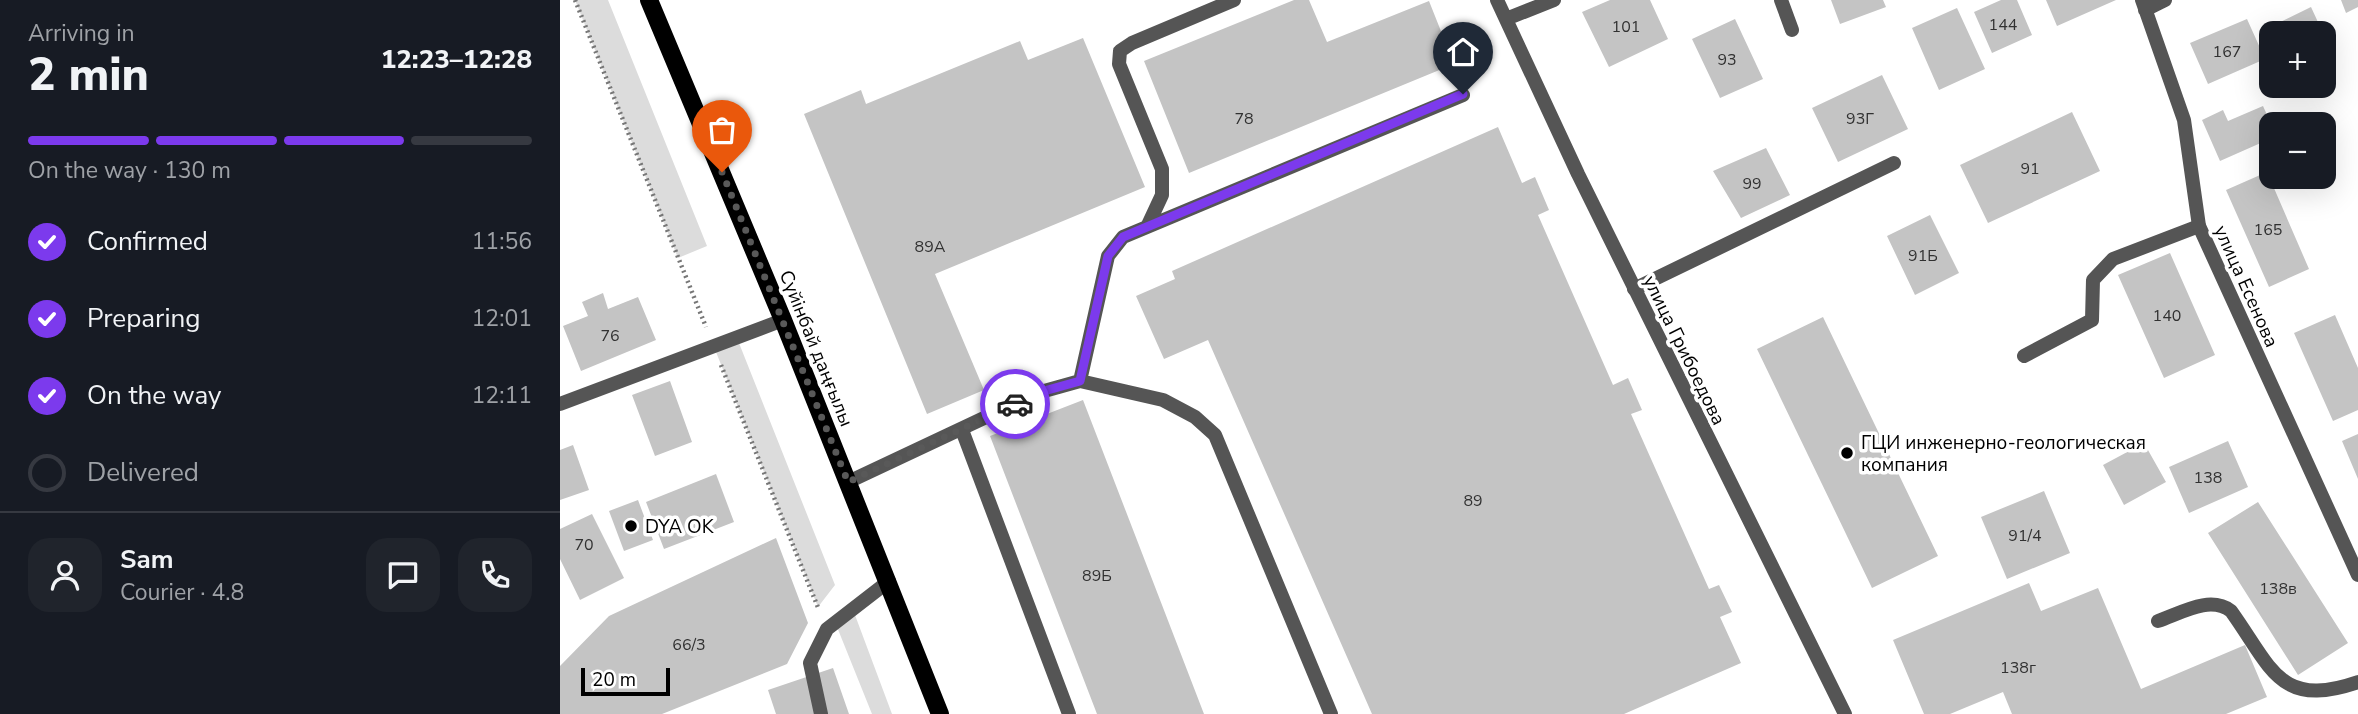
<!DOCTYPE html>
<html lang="en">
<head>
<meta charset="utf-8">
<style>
  :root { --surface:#171b24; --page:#20242c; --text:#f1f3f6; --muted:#9ea1a6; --line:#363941; --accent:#7c3aed }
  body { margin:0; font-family:"Nunito Sans",sans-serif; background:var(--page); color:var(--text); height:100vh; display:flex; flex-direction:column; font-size:26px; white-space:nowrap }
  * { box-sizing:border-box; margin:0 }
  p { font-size:23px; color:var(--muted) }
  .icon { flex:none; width:38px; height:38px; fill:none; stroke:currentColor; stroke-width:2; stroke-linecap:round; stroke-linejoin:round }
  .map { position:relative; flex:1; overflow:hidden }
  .sheet { display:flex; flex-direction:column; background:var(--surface); width:560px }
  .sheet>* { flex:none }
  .tools { position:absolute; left:1699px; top:21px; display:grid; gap:14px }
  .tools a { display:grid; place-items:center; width:77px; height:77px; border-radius:14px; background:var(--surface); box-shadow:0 7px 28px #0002; font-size:35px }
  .scale { position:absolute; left:21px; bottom:18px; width:89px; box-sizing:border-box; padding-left:7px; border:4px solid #000; border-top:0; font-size:19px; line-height:24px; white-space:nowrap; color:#000; -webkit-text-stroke:5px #fff; paint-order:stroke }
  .pin { position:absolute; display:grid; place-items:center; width:60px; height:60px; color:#fff; margin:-72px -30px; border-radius:50% 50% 50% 0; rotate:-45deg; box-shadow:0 0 7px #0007 }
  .pin .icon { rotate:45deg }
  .courier { position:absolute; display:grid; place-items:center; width:70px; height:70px; margin:-35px; border:5px solid #7c3aed; border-radius:50%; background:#fff; color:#222; box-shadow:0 2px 9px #0007 }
  .summary em { font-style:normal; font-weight:800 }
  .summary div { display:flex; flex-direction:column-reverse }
  .summary { display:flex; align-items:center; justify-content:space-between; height:119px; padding:0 28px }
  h1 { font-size:46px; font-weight:800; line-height:52px }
  .bar { display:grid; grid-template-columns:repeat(4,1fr); gap:10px 7px; align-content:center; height:84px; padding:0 28px }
  .bar i { height:9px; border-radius:5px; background:var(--line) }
  .bar .active { background:var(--accent) }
  .bar p { grid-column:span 4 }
  .line { display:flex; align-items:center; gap:18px; padding:0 28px; border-top:2px solid var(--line) }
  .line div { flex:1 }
  .round { display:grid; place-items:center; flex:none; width:74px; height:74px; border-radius:21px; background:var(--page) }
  ol { padding:0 28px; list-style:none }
  li { display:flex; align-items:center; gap:21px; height:77px }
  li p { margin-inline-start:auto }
  li .icon { padding:7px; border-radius:50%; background:var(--accent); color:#fff; stroke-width:4 }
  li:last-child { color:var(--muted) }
  li i { width:38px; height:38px; border:4px solid var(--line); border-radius:50% }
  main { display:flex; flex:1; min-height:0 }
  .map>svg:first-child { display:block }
  .green { fill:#dcdcdc }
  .building { fill:#c4c4c4 }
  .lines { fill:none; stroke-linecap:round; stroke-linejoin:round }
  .path { stroke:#777; stroke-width:4.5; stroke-dasharray:2 3.5; stroke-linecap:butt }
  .service { stroke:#555; stroke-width:14 }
  .minor { stroke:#555; stroke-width:14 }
  .primary { stroke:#000; stroke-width:18 }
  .done { stroke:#595959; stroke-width:7; stroke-dasharray:0 12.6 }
  .route { stroke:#7c3aed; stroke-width:9 }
  .poi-dot { fill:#000; stroke:#fff; stroke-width:2.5 }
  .labels { text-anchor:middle; stroke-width:7; stroke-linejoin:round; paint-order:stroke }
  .number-label { font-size:16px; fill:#313131 }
  .street-label { font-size:19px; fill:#000; stroke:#fff }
  .poi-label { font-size:19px; fill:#000; stroke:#fff; text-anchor:start }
</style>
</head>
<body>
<main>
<section class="sheet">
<div class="summary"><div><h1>2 min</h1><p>Arriving in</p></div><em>12:23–12:28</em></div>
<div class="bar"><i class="active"></i><i class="active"></i><i class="active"></i><i></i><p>On the way · 130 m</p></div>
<ol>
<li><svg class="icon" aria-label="check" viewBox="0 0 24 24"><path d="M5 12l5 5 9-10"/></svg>Confirmed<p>11:56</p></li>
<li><svg class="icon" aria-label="check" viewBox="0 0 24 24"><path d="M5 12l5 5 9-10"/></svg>Preparing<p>12:01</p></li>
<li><svg class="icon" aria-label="check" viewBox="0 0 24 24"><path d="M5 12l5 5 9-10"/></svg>On the way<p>12:11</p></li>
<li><i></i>Delivered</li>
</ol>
<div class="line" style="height:126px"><a class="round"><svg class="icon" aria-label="person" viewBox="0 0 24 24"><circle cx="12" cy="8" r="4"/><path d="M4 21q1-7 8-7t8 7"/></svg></a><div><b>Sam</b><p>Courier · 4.8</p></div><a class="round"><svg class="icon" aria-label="chat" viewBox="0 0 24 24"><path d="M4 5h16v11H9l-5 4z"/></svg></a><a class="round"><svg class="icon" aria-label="phone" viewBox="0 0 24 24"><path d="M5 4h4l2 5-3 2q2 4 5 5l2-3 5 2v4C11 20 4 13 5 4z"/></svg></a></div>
</section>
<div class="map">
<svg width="1798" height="714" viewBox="0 0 1798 714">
  <rect width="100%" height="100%" fill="#fff"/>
  <path class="green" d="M 15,0 L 48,0 L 147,246 L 118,258 Z
    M 177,338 L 275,585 L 258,607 L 154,347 Z
    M 292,607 L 332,714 L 312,714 L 275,622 Z"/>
  <path class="building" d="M 734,0 L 749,0 L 767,42 L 869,1 L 894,64 L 629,173 L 584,61 Z
    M 1050,0 L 1090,0 L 1108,39 L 1049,67 L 1022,12 Z
    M 1271,0 L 1323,0 L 1326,7 L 1280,24 Z
    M 1441,0 L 1457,0 L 1472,35 L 1432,53 L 1414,12 Z
    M 1486,0 L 1556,0 L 1497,26 Z
    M 1781,0 L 1798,0 L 1798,7 L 1786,13 Z
    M 1751,7 L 1763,33 L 1714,33 L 1710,27 Z
    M 1397,8 L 1425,69 L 1379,90 L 1352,28 Z
    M 1175,19 L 1203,79 L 1160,98 L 1132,39 Z
    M 1687,19 L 1705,59 L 1648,84 L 1630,43 Z
    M 1764,35 L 1770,48 L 1764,51 Z
    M 523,38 L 585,187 L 375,274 L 424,390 L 367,414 L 244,114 L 301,90 L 306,104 L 460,41 L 468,60 Z
    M 1322,75 L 1348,129 L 1278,162 L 1252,108 Z
    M 1703,106 L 1712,126 L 1712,138 L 1660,161 L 1642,120 L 1663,110 L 1668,121 Z
    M 1512,112 L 1540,171 L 1428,223 L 1400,165 Z
    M 938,127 L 962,183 L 975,177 L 989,210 L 978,215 L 1053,385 L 1068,378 L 1082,410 L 1071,414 L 1149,589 L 1159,585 L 1172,612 L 1160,617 L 1181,663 L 1064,714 L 812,714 L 648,340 L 604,359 L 576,296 L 615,279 L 612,271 Z
    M 1206,148 L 1230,195 L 1181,218 L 1153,171 Z
    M 1707,172 L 1749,269 L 1709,287 L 1666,190 Z
    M 1370,215 L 1399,273 L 1355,295 L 1327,236 Z
    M 1610,253 L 1655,355 L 1604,378 L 1558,275 Z
    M 43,293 L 48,309 L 78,297 L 96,340 L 21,371 L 3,326 L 28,316 L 22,302 Z
    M 1775,315 L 1798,368 L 1798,410 L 1773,421 L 1734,333 Z
    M 1263,317 L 1378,556 L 1312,588 L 1197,349 Z
    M 110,381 L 132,442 L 95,456 L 72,395 Z
    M 523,400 L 644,714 L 537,714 L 430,436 Z
    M 1798,434 L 1798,479 L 1782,441 Z
    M 1668,441 L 1688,487 L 1629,513 L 1609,467 Z
    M 1584,443 L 1606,482 L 1564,505 L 1543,465 Z
    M 13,445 L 29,490 L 0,500 L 0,450 Z
    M 156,474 L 174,522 L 104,549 L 86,502 Z
    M 1484,491 L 1510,553 L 1447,579 L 1421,517 Z
    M 78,500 L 93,540 L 64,551 L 49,511 Z
    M 1698,502 L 1788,643 L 1738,675 L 1648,533 Z
    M 32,514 L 64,578 L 20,600 L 0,559 L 0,529 Z
    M 216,538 L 248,623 L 227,664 L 102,714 L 0,714 L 0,666 L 49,616 Z
    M 1469,583 L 1481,611 L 1538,588 L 1581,689 L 1685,645 L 1707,697 L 1666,714 L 1452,714 L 1443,692 L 1390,714 L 1364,714 L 1333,640 Z
    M 273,668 L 289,714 L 216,714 L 208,690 Z"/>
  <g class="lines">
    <path class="path" d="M 15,0 L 146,327
      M 161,365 L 259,610"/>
    <path class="service" d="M 588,225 L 602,195 L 602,169 L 559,64 L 560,51 L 572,43 L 674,0
      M 1074,289 L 1334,163
      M 1464,356 L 1532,320 L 1533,280 L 1553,259 L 1639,226
      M 520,381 L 548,256 L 563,237 L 903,95
      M 0,404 L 223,320
      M 402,430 L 509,714
      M 288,482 L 477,393 L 520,381 L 603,400 L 635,417 L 655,435 L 771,714
      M 1598,621 C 1621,613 1650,595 1671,611 C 1712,668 1719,709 1798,682
      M 261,714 L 250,663 L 267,629 L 329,581"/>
    <path class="minor" d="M 937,0 L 1018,174 L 1285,714
      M 1221,0 L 1232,30
      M 1582,0 L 1624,120 L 1639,226 L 1798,575
      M 1585,10 L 1605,0
      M 946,19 L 994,0"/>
    <path class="primary" d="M 89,0 L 223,320 L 380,714"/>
  </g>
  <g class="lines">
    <path class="done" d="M 162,172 L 288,482 L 455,404"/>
    <path class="route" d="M 455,404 L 477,393 L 520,381 L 548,256 L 563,237 L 903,94"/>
  </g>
  <g class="poi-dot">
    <circle cx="1287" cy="453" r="7"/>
    <circle cx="71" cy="526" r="7"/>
  </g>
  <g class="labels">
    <g class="number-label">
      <text x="1443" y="30">144</text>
      <text x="1066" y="32">101</text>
      <text x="1667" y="57">167</text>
      <text x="1167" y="65">93</text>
      <text x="684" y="124">78</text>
      <text x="1300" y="124">93Г</text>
      <text x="1470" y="174">91</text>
      <text x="1192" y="189">99</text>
      <text x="1708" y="235">165</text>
      <text x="370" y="252">89А</text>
      <text x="1363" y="261">91Б</text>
      <text x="1607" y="321">140</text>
      <text x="50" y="341">76</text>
      <text x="1648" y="483">138</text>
      <text x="913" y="506">89</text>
      <text x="1465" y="541">91/4</text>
      <text x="24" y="550">70</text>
      <text x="537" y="581">89Б</text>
      <text x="1718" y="594">138в</text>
      <text x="129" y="650">66/3</text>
      <text x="1458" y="673">138г</text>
    </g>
    <g class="street-label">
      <text transform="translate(1687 286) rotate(66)" y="7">улица Есенова</text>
      <text transform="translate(257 348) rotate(68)" y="7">Сүйінбай даңғылы</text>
      <text transform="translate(1125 350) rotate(64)" y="7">улица Грибоедова</text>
    </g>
    <g class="poi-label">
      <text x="1301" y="449">ГЦИ инженерно-геологическая<tspan x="1301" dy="22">компания</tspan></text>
      <text x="85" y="533">DYA OK</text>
    </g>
  </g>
</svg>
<div class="tools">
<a>+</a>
<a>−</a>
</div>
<div class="scale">20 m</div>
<div class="pin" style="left:162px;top:172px;background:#ea580c"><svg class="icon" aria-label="bag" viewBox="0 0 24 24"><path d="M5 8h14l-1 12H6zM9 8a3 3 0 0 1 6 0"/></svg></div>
<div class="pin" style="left:903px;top:94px;background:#1f2937"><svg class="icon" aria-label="home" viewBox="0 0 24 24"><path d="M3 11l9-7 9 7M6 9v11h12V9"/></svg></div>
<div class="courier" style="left:455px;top:404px"><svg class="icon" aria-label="car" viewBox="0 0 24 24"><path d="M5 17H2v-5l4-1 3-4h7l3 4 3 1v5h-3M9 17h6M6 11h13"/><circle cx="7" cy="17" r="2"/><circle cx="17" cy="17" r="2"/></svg></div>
</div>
</main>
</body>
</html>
